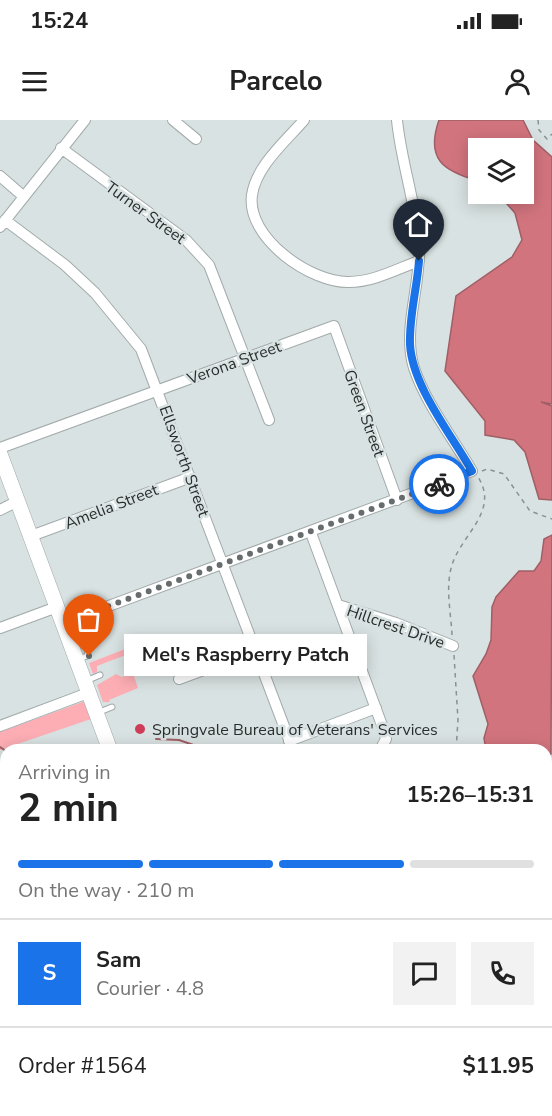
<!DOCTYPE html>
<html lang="en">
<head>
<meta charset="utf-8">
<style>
  :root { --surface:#fff; --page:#f2f2f2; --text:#222; --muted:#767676; --line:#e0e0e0; --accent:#1a73e8 }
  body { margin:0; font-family:"Nunito Sans",sans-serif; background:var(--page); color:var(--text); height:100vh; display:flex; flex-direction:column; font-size:22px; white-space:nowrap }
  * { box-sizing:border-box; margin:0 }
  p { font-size:20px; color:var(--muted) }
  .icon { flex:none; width:33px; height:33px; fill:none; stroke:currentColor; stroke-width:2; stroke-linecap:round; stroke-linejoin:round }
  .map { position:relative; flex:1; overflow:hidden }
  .sheet { position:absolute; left:0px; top:624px; width:552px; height:372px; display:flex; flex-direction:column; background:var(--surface); border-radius:18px 18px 0 0; box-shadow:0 3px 15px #0003 }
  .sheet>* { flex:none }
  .controls { position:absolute; left:468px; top:18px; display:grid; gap:12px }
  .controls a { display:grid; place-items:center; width:66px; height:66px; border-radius:0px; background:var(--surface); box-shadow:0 3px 15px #0003; font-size:30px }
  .pin { position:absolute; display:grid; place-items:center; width:51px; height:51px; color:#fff; margin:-62px -26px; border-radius:50% 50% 50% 0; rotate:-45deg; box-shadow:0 0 6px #0007 }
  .pin .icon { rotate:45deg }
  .courier { position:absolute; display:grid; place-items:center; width:60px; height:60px; margin:-30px; border:4px solid #1a73e8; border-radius:50%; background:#fff; color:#222; box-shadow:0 2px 8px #0007 }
  .bubble { position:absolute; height:42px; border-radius:0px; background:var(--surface); box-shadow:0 3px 15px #0003; font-size:20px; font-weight:700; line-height:42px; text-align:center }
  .overview em { font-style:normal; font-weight:700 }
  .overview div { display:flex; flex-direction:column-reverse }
  .overview { display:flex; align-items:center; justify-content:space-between; height:102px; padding:0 18px }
  h1 { font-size:39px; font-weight:700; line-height:45px }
  .bar { display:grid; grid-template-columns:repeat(4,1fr); gap:9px 6px; align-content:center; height:72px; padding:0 18px }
  .bar i { height:8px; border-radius:4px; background:var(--line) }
  .bar .selected { background:var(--accent) }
  .bar p { grid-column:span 4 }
  .line { display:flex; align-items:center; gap:15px; padding:0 18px; border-top:2px solid var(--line) }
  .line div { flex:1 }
  .round { display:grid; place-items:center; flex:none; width:63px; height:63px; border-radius:0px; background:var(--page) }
  .status { display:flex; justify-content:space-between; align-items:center; height:42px; padding:0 30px; background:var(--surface); direction:ltr }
  .status svg { height:16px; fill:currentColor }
  header { display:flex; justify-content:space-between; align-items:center; height:78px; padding:0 18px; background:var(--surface); font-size:27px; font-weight:700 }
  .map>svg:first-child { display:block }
  .green { fill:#fcaeb4 }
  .water { fill:#d2747e; stroke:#a05f66; stroke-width:1.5 }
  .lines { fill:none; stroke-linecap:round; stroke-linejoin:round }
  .stream { stroke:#a05f66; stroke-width:2 }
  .lane-casing { stroke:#a2aaaa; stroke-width:7 }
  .street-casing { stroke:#a2aaaa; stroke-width:12 }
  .secondary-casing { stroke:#a2aaaa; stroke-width:16 }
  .path { stroke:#8a9191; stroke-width:1.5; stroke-dasharray:4.5 4.5; stroke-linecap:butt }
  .lane { stroke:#fff; stroke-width:5 }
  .street { stroke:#fff; stroke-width:10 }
  .secondary { stroke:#fff; stroke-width:15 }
  .done { stroke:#676c6d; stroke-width:6; stroke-dasharray:0 10.8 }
  .route { stroke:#1a73e8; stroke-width:8 }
  .poi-dot { fill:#cd3d57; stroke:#d9e2e2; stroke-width:2 }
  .labels { text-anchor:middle; stroke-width:5; stroke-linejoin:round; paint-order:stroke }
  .street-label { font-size:16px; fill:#2a2d2e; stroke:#d9e2e2 }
  .poi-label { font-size:16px; fill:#2a2d2e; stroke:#d9e2e2; text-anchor:start }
</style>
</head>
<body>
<div class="status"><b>15:24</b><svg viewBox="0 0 49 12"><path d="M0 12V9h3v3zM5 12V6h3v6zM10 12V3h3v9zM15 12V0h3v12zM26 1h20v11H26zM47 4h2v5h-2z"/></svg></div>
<header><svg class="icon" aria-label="menu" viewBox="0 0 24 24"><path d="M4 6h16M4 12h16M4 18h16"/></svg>Parcelo<svg class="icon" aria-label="person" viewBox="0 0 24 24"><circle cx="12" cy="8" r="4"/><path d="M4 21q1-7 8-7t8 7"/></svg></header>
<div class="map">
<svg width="552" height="996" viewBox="0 0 552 996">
  <rect width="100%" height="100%" fill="#d9e2e2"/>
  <path class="green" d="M 146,521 L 149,526 L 97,546 L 97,552 L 93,554 L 89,543 Z
    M 132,550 L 138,568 L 109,580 L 110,582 L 103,582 L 97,565 L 116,554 L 122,557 Z
    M 88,580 L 94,598 L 0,630 L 0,612 Z
    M 6,699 L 6,990 L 163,990 L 166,996 L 0,996 L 0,701 Z"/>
  <path class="water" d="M 439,0 L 523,0 L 533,20 L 552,37 L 552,284 L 541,282 L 552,286 L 552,380 L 539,379 L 525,332 L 514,320 L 485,315 L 485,301 L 445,251 L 456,176 L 512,137 L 522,120 L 515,93 L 498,74 L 524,74 L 524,28 L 478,28 L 478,61 C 444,51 425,40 439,0 Z
    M 552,415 L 551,634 L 546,640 L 546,630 L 486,630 L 484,618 L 488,604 L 473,556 L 486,534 L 491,520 L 492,487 L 496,477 L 519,451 L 534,451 L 541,441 L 544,419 Z"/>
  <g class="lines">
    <path class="stream" d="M 156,619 L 179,620 L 208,630
      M 0,627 L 6,631
      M 546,970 L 552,977"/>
    <g class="lane-casing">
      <path id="lane" d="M 79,539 L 87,536 L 89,527 L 84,513 L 89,501
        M 86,561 L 100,555
        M 97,593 L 112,587
        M 371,990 L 373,996
        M 276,996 L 279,990
        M 404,996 L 405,990"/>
    </g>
    <g class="street-casing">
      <path id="street" d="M 173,0 L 196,19
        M 304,0 C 286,21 256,46 252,75 C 246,118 311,163 349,162 C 373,162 397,149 419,141
        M 61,28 L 186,120 L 209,145 L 269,300
        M 0,56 L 23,76
        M 5,100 L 65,145 L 95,173 L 141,229 L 293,630
        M 0,107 L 85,0
        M 0,328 L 334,206 L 397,380
        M 0,390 L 18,381
        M 311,413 L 383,608 L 386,619 L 380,630
        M 31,416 L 191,357
        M 338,485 L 396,503 L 453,526
        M 63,503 L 472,351 C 453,318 426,284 414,248 C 402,209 421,166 419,126 C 416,83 401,42 397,0
        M 0,508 L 57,487
        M 179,559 L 255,531
        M 0,606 L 88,573
        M 289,621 L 376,588
        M 546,768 L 552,763
        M 546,869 L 552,877"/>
    </g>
    <g class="secondary-casing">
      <path id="secondary" d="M 0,334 L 110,630
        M 239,990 L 241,996"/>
    </g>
    <path class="path" d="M 538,0 L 539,10 L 547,19 L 552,14
      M 482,351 L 487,349 L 504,354 L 530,391 L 552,399
      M 452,515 C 451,493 445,467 452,445 C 461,415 500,391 478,357
      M 454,535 L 458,600 L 456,630
      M 546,679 L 552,675
      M 546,953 L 552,959"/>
    <use href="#lane" class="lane"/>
    <use href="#street" class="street"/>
    <use href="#secondary" class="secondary"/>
  </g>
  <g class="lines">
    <path class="done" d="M 89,536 C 91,531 89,500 87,494 L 439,364"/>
    <path class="route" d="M 419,141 C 417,168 409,197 410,224 C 412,266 451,314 472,351 L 439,364"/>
  </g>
  <circle class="poi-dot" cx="140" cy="609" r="6"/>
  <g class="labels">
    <g class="street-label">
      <text transform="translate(146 92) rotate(36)" y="6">Turner Street</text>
      <text transform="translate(234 242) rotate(-20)" y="6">Verona Street</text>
      <text transform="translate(365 293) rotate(70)" y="6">Green Street</text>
      <text transform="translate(185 341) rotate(70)" y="6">Ellsworth Street</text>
      <text transform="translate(111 386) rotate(-21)" y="6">Amelia Street</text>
      <text transform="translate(396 506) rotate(19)" y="6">Hillcrest Drive</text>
    </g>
    <g class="poi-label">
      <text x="152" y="615">Springvale Bureau of Veterans' Services</text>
    </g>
  </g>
</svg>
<div class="controls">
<a><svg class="icon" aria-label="layers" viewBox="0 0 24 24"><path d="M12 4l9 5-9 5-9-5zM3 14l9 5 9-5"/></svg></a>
</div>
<div class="pin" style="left:89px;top:536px;background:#ea580c"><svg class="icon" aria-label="bag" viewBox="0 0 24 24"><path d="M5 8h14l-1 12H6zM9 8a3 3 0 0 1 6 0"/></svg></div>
<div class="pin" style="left:419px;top:141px;background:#1f2937"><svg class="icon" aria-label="home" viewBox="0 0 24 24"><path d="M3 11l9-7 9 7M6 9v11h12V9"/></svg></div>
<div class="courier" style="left:439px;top:364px"><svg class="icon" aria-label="bike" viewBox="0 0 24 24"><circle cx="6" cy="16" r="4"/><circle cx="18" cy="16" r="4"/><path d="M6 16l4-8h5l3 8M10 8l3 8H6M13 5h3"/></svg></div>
<div class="bubble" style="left:124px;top:514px;width:243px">Mel's Raspberry Patch</div>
<section class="sheet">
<div class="overview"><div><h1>2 min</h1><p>Arriving in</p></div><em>15:26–15:31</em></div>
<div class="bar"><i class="selected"></i><i class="selected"></i><i class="selected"></i><i></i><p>On the way · 210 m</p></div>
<div class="line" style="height:108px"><b class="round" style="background:var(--accent);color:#fff">S</b><div><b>Sam</b><p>Courier · 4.8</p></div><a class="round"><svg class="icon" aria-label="chat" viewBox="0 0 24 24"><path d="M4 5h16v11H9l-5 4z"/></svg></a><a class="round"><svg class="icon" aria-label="phone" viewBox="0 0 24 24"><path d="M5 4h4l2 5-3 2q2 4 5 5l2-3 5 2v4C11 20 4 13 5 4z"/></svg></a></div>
<div class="line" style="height:78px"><div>Order #1564</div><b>$11.95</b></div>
</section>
</div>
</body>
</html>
